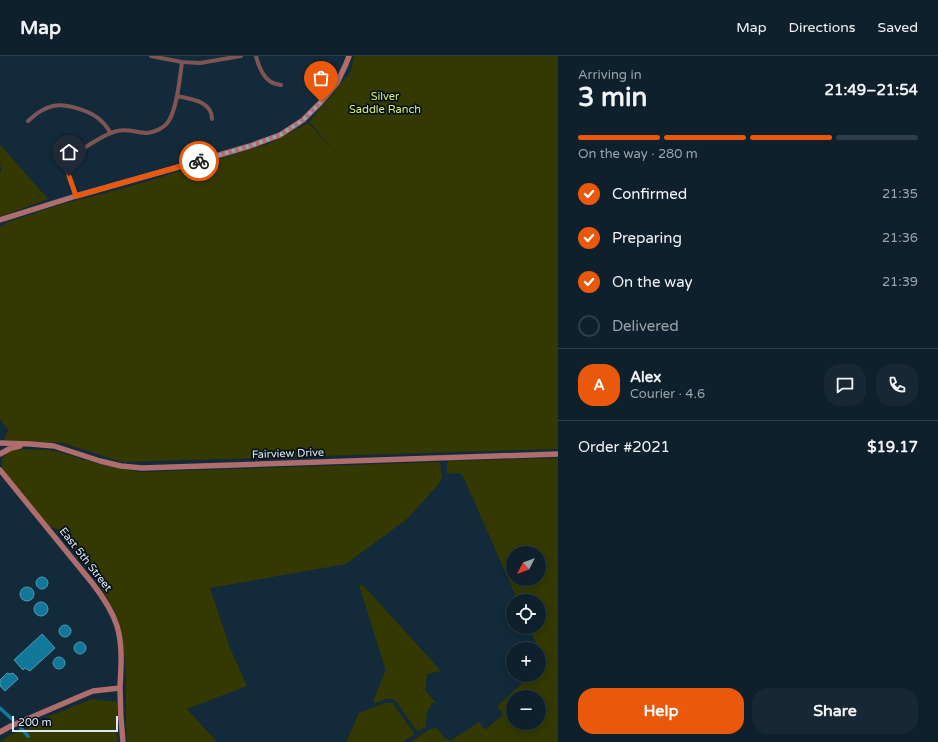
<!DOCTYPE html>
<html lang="en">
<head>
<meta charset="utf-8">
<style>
  :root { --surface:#0e202c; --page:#172834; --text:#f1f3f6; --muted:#9ba3a9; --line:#2e3e48; --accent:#ea580c }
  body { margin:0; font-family:"Varela Round",sans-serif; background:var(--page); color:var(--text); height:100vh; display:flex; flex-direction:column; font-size:15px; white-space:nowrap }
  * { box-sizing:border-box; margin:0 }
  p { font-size:13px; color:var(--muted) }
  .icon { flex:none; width:22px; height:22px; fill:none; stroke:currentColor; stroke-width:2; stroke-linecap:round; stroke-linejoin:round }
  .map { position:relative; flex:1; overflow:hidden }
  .sheet { display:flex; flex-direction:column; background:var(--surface); width:380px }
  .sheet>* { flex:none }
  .needle { width:26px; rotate:228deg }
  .controls { position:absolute; left:506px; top:490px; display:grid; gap:8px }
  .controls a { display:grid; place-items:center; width:40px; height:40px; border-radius:50%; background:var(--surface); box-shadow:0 2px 10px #0003,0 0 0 1px var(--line); font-size:20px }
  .scale { position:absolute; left:12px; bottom:10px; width:106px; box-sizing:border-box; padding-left:4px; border:2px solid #dbe9f3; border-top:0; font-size:11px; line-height:14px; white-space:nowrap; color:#dbe9f3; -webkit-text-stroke:3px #071118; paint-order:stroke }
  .pin { position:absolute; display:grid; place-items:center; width:34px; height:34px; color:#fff; margin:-41px -17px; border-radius:50% 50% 50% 0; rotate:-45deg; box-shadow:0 0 4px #0007 }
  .pin .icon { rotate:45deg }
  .courier { position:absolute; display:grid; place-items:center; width:40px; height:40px; margin:-20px; border:3px solid #ea580c; border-radius:50%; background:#fff; color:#222; box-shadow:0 1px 5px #0007 }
  .headline em { font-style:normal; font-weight:800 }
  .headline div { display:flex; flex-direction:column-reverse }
  .headline { display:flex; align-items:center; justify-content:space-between; height:68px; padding:0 20px }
  h1 { font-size:26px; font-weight:800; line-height:30px }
  .bar { display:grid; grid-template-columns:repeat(4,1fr); gap:6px 4px; align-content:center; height:48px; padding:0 20px }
  .bar i { height:5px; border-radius:3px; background:var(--line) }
  .bar .active { background:var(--accent) }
  .bar p { grid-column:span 4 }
  .line { display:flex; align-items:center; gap:10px; padding:0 20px; border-top:1px solid var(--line) }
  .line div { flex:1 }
  .round { display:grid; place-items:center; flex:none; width:42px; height:42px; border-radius:16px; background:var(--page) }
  ol { padding:0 20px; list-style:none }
  li { display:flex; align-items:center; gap:12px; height:44px }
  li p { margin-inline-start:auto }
  li .icon { padding:4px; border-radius:50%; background:var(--accent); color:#fff; stroke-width:4 }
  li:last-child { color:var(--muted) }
  li i { width:22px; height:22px; border:2px solid var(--line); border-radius:50% }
  .primary-button { display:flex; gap:8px; margin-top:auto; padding:8px 20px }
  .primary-button a { flex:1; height:46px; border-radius:16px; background:var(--accent); color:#fff; font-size:16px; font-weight:800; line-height:46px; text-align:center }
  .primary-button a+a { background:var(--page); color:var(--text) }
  header { display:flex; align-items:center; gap:24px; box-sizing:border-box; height:56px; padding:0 20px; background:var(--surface); border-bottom:1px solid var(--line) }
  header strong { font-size:19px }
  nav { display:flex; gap:22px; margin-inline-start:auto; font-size:14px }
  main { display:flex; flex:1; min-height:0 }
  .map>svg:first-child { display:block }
  .green { fill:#333900; fill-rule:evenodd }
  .water { fill:#12789a; stroke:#4e9ab5 }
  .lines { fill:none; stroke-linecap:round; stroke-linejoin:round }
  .canal { stroke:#12789a; stroke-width:3.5 }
  .street { stroke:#7e5554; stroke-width:4 }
  .secondary { stroke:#af6d6d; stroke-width:5.5 }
  .done { stroke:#95a6b2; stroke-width:4; stroke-dasharray:0 7.2 }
  .route { stroke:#ea580c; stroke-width:5 }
  .labels { text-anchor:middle; stroke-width:3.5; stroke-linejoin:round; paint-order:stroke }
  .park-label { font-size:11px; fill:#dced6d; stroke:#071118 }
  .street-label { font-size:11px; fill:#dbe9f3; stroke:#071118 }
</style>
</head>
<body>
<header>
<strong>Map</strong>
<nav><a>Map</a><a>Directions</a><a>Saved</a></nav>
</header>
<main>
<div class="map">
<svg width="558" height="686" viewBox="0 0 558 686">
  <rect width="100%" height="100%" fill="#122a3a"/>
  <path class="green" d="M 354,0 L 558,0 L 558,393 L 122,406 L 63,387 L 4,384 L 8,374 L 0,363 L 0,171 L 8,166 L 62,148 L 125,132 L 268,88 L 308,67 L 337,97 L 309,66 L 351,15 Z
    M 0,89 L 4,93 L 48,143 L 0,161 L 0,117 L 1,114 L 0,106 Z
    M 22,393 L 47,394 L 59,396 L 106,410 L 140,416 L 440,406 L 442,422 L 438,429 L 407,463 L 346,508 L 210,532 L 230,592 L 247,630 L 187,653 L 217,686 L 127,686 L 126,666 L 126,623 L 124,595 L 121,573 L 113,552 L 99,529 L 85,504 L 65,478 L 61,475 L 49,470 L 2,412 C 0,406 2,403 6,398 L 5,396 L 13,394 Z
    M 558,402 L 558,686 L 410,686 L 430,673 L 435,672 L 438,673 L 444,681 L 450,685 L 479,666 L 485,674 L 498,663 L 503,658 L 497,650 L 531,619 L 539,619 L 539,612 L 542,606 L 541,599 L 529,571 L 539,571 L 539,545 L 518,545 L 463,420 L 460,417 L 449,418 L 447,417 L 447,407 L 448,405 ZM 513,497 L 539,497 L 539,523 L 513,523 ZM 513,641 L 539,641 L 539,667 L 513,667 Z
    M 359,529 L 363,529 L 441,615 L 427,618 L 425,634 L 437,648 L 433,646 C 426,658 426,657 426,671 L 418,675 L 416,674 L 395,644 C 389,641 382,644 375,647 L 373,645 L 385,616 L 385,612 Z
    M 92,643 L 117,646 L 117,677 L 118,686 L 0,686 L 8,680 L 48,663 L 47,661 Z
    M 385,647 L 393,647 L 394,649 L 414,677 L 414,679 L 402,686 L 346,686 L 359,657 Z"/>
  <path class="water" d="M36 527a6 6 0 1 1 12 0a6 6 0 1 1-12 0Z
    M20 538a7 7 0 1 1 14 0a7 7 0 1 1-14 0Z
    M34 553a7 7 0 1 1 14 0a7 7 0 1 1-14 0Z
    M59 575a6 6 0 1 1 12 0a6 6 0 1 1-12 0Z
    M 42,578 L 55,592 L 30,615 L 25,612 L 23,614 L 14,604 Z
    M74 592a6 6 0 1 1 12 0a6 6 0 1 1-12 0Z
    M53 607a6 6 0 1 1 12 0a6 6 0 1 1-12 0Z
    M 7,617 L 10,618 L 13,617 L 17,621 L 18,623 L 5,635 L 0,630 L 0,624 Z"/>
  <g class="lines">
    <path class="canal" d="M 0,652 L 13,664
      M 20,671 L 28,680"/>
    <path class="street" d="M 151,0 L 182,6 L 200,7 L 241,0
      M 256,0 C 258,9 263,21 271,26 C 274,28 278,28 281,29
      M 177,40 C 190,43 212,45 212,63
      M 28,65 C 36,58 43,52 53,50 C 65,47 87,54 98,62 C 103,66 107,71 110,76
      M 76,140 L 67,114 C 66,108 68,105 72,100 C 85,92 103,78 117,75 C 128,72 137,77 147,77 C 155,76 164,72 168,66 C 177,54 180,21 182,6"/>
    <path class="secondary" d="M 0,164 L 76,140 L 175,112 L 250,90 L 280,79 L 303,64 L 321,46 L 337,27 L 346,8 L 349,0
      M 0,387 L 31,388 L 54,390 L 100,405 L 121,410 L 142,412 L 558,398
      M 0,398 L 11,392 L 20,390
      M 0,414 L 93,528 C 103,541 112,554 117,570 C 123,590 121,610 120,631 C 120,649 121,668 123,686
      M 0,676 L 11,670 L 88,637 L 93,635 L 120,632"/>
  </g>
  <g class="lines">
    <path class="done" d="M 199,105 L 250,90 L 280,79 L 303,64 L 321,46"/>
    <path class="route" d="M 69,120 L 76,140 L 199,105"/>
  </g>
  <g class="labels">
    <g class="park-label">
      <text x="385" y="44">Silver<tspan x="385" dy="13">Saddle Ranch</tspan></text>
    </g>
    <g class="street-label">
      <text transform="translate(288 397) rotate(-2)" y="4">Fairview Drive</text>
      <text transform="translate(86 503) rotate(52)" y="4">East 5th Street</text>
    </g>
  </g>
</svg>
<div class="controls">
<a><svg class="needle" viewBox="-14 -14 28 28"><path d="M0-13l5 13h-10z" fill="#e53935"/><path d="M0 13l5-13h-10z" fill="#9ba3a9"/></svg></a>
<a><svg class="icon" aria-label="locate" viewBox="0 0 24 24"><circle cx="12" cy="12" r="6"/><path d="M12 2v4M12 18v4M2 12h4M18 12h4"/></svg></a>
<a>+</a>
<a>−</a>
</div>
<div class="scale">200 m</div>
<div class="pin" style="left:321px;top:46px;background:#ea580c"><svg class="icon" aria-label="bag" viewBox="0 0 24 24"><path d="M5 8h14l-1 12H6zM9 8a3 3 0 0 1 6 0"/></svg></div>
<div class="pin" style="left:69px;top:120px;background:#1f2937"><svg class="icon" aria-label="home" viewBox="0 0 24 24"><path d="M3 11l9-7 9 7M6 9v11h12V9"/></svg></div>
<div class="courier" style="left:199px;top:105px"><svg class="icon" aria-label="bike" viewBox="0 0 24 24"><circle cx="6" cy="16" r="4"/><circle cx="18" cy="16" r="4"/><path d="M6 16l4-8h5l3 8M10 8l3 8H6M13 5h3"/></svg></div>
</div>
<section class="sheet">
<div class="headline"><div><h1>3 min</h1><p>Arriving in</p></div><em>21:49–21:54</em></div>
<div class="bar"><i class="active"></i><i class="active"></i><i class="active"></i><i></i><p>On the way · 280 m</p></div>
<ol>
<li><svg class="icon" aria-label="check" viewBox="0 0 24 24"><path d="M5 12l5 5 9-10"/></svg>Confirmed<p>21:35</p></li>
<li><svg class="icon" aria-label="check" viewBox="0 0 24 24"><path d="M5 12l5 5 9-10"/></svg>Preparing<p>21:36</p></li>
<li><svg class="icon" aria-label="check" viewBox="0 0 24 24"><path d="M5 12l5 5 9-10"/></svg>On the way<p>21:39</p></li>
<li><i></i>Delivered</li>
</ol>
<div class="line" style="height:72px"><b class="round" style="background:var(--accent);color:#fff">A</b><div><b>Alex</b><p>Courier · 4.6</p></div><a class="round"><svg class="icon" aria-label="chat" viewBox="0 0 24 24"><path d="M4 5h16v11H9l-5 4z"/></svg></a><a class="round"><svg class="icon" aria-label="phone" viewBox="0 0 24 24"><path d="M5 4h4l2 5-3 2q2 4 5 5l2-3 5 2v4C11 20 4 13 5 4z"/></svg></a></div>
<div class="line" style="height:52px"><div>Order #2021</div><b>$19.17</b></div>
<div class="primary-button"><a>Help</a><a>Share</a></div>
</section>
</main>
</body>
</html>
